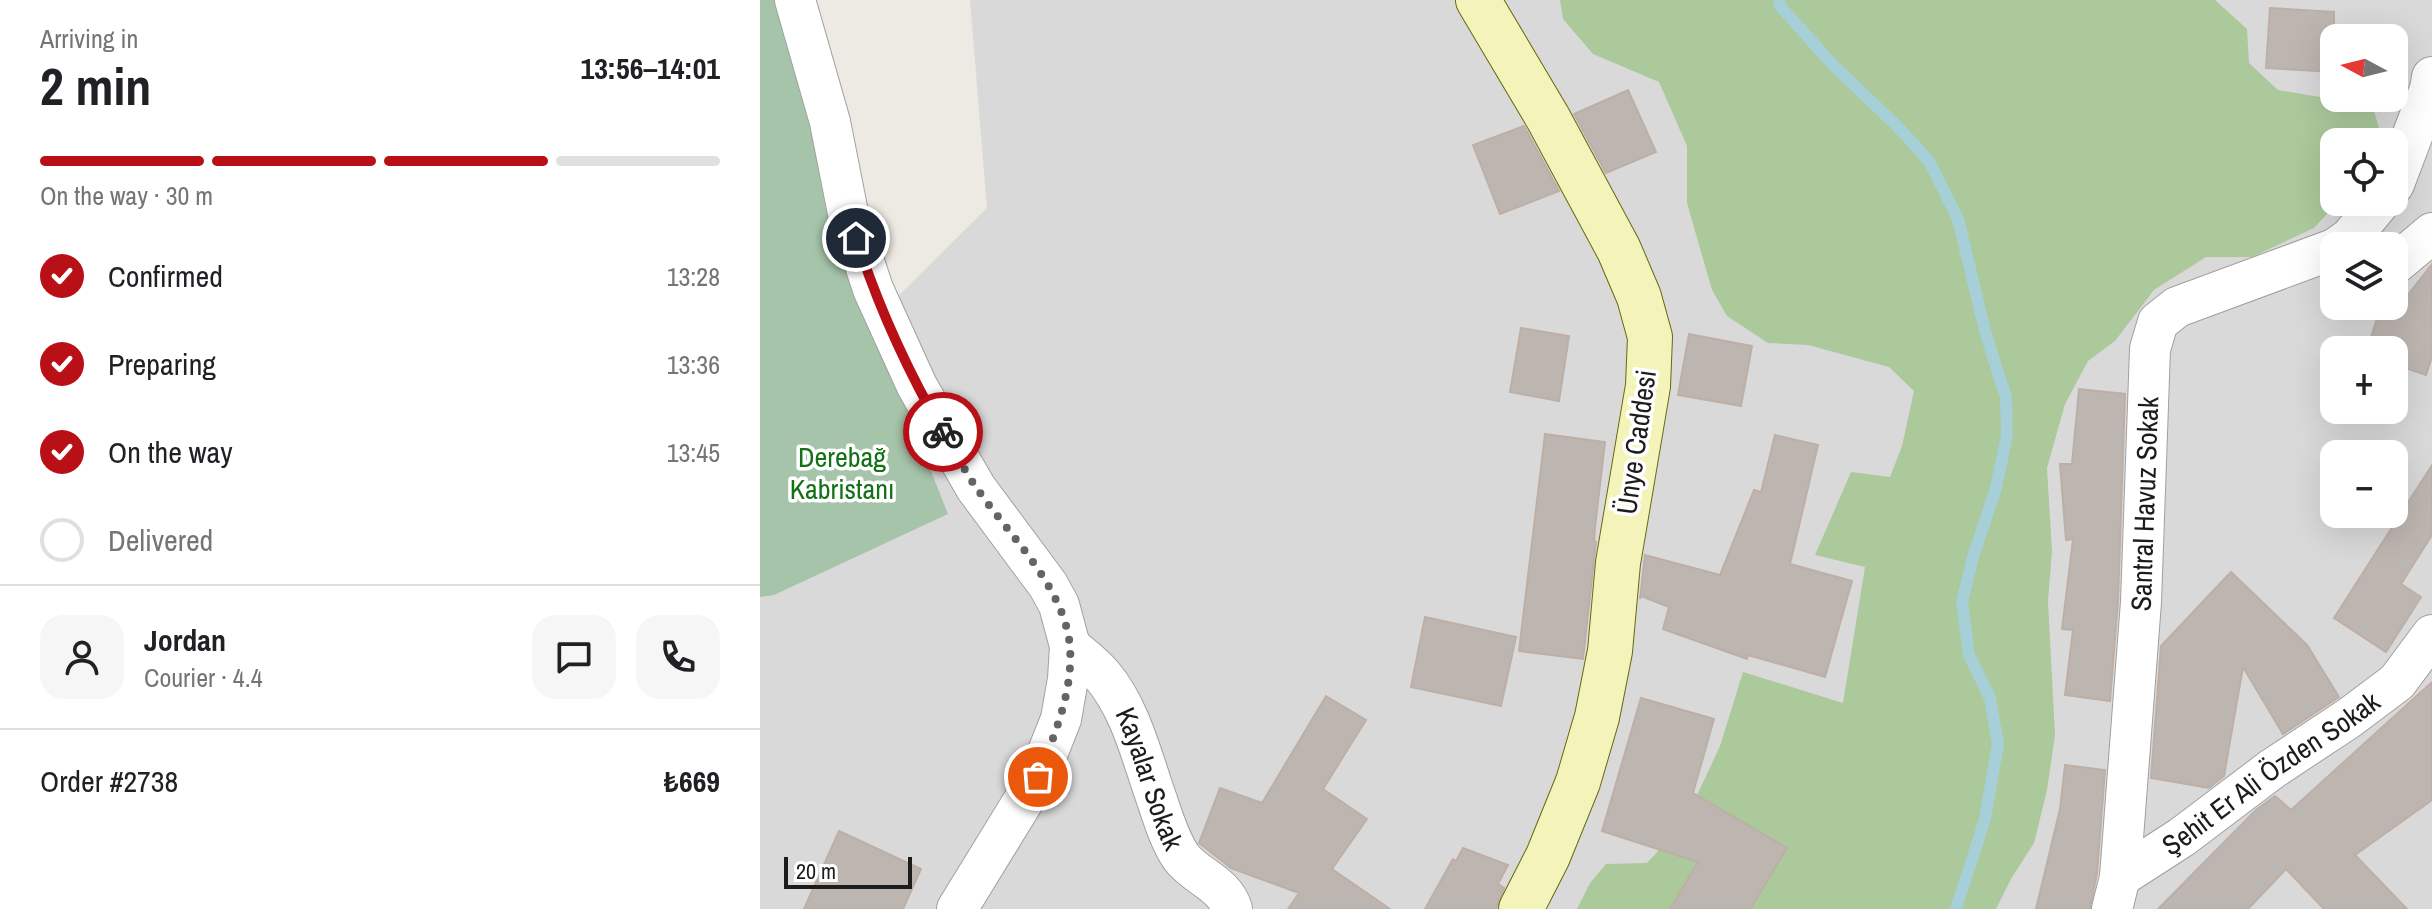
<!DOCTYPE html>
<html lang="en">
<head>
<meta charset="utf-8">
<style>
  :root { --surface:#fff; --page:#f6f6f6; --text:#202124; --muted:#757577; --line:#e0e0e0; --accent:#b91018 }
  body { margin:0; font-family:"Archivo Narrow",sans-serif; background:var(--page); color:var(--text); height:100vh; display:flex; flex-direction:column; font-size:30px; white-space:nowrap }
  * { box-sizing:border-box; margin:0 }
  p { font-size:26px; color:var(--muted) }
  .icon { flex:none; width:44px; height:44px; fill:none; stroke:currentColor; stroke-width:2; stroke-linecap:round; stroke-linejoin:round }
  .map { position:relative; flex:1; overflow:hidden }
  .details { display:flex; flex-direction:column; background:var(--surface); width:760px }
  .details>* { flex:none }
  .needle { width:52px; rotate:277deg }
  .tools { position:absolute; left:1560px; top:24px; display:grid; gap:16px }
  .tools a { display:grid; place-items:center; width:88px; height:88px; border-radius:16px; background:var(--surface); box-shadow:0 8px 32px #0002; font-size:40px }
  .scale { position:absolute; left:24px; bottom:20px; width:128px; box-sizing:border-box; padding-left:8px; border:4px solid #1c1c1c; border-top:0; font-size:22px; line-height:28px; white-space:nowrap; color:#1c1c1c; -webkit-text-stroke:6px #fff; paint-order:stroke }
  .pin { position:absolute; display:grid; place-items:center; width:68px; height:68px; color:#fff; margin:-34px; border:4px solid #fff; border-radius:50%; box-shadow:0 2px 8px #0007 }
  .courier { position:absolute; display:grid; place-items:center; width:80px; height:80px; margin:-40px; border:6px solid #b91018; border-radius:50%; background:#fff; color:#222; box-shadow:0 2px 10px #0007 }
  .overview em { font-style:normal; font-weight:700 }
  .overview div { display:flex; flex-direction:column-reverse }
  .overview { display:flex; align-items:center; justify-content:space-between; height:136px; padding:0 40px }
  h1 { font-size:52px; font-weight:700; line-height:60px }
  .bar { display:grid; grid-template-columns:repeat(4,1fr); gap:12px 8px; align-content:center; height:96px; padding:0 40px }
  .bar i { height:10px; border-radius:6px; background:var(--line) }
  .bar .on { background:var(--accent) }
  .bar p { grid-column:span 4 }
  .line { display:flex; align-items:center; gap:20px; padding:0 40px; border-top:2px solid var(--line) }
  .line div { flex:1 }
  .round { display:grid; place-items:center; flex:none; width:84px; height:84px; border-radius:24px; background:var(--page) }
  ol { padding:0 40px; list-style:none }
  li { display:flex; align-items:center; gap:24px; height:88px }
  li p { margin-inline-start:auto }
  li .icon { padding:8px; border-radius:50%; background:var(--accent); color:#fff; stroke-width:4 }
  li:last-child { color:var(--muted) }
  li i { width:44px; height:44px; border:4px solid var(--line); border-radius:50% }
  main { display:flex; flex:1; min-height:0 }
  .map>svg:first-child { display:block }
  .residential { fill:#dad9d9; fill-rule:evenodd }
  .forest { fill:#abc99b }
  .cemetery { fill:#a6c4a9 }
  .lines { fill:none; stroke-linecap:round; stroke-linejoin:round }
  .stream { stroke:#a6cfd7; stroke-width:12 }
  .building { fill:#bdb5b0; stroke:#bdafa6; stroke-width:2 }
  .street-casing { stroke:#a0a0a0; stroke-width:42 }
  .secondary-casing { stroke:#646a0d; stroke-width:46 }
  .street { stroke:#fff; stroke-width:40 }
  .secondary { stroke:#f4f4ba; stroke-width:44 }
  .done { stroke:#656462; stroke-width:8; stroke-dasharray:0 14.4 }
  .route { stroke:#b91018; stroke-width:10 }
  .labels { text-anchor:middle; stroke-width:7; stroke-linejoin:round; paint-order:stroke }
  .street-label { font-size:28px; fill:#1c1c1c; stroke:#fff }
  .park-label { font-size:28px; fill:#147117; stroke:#fff }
</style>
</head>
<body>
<main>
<section class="details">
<div class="overview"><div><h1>2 min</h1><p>Arriving in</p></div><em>13:56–14:01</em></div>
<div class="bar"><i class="on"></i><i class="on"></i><i class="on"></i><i></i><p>On the way · 30 m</p></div>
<ol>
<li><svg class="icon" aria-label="check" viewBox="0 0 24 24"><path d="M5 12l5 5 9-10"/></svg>Confirmed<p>13:28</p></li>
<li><svg class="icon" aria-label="check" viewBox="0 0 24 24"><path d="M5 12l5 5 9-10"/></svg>Preparing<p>13:36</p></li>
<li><svg class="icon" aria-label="check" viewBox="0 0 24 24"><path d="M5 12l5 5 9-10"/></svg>On the way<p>13:45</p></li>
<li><i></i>Delivered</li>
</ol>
<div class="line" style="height:144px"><a class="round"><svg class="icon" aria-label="person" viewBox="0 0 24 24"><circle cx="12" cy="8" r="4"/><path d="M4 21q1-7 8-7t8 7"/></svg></a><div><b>Jordan</b><p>Courier · 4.4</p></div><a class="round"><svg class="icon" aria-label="chat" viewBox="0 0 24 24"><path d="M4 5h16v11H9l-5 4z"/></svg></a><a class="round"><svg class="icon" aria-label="phone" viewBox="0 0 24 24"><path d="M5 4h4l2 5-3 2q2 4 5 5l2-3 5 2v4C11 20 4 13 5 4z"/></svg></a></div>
<div class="line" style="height:104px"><div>Order #2738</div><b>₺669</b></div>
</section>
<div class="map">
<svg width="1672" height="909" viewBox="0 0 1672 909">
  <rect width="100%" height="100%" fill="#ede9e3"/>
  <path class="residential" d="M 210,0 L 1672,0 L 1672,909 L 0,909 L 0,433 L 227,208 ZM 1574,38 L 1634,38 L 1634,98 L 1574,98 ZM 1574,142 L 1634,142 L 1634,202 L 1574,202 ZM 1574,246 L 1634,246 L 1634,306 L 1574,306 ZM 1574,350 L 1634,350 L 1634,410 L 1574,410 ZM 1574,454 L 1634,454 L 1634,514 L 1574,514 Z"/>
  <path class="forest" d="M 800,0 L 1455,0 L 1487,29 L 1489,63 L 1518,90 L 1613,106 L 1621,137 L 1618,142 L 1574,142 L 1574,202 L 1578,202 L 1554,228 L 1492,257 L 1446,257 L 1394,290 L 1355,341 L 1328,361 L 1305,404 L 1287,468 L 1292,551 L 1288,601 L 1295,735 L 1287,790 L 1274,843 L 1251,879 L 1236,909 L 817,909 L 830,883 L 846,864 L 887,863 L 924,823 L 960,746 L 983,672 L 1083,703 L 1105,567 L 1055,555 L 1091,472 L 1130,477 L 1142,446 L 1154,391 L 1129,367 L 1048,345 L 1008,343 L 967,316 L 952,290 L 927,203 L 927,146 L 899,82 L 833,54 L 803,19 Z"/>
  <path class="cemetery" d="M 0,0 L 26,0 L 107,309 L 188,514 L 14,595 L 0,597 Z"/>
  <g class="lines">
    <path class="stream" d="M 1019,0 L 1020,6 L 1073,65 L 1138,127 L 1169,161 L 1198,219 L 1226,335 L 1246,397 L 1247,435 L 1236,488 L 1213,557 L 1202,602 L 1209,655 L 1230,698 L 1238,744 L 1225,819 L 1196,909"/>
  </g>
  <path class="building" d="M 1510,8 L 1574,12 L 1574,72 L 1506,68 Z
    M 868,90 L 896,152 L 846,173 L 814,114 Z
    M 764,126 L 799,191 L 740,214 L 713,145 Z
    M 1672,264 L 1672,357 L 1666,375 L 1634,364 L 1634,350 L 1607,350 L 1621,306 L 1634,306 L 1634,292 L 1647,296 Z
    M 761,328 L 809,336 L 799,401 L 750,392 Z
    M 929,334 L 992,346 L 981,406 L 918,395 Z
    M 1319,389 L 1365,394 L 1358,601 L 1350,701 L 1305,695 L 1313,630 L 1302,629 L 1313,539 L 1306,540 L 1300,464 L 1312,464 Z
    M 785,434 L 845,442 L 835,527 L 834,541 L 836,542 L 823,659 L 759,651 Z
    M 1015,435 L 1058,445 L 1030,564 L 1092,581 L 1065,677 L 988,655 L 987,659 L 903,629 L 909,607 L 881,596 L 880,599 L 885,555 L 960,575 L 994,490 L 1001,492 Z
    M 1672,465 L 1672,535 L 1641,584 L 1661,597 L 1626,652 L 1574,618 Z
    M 1471,572 L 1547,645 L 1579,697 L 1523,734 L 1483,667 L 1464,776 L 1449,788 L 1391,778 L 1401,646 Z
    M 665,617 L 756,637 L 741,706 L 651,687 Z
    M 1672,682 L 1672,800 L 1595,855 L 1647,909 L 1564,909 L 1526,869 L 1488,909 L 1398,909 L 1496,810 L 1515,796 L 1531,810 Z
    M 566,696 L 606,720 L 563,789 L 607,819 L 572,869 L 630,909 L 528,909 L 539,893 L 471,868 L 439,843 L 460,788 L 502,803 Z
    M 881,698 L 954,719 L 933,793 L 1027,848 L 990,909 L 910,909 L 938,862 L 842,831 Z
    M 1305,765 L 1345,770 L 1337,873 L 1330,909 L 1276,909 L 1300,809 Z
    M 79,831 L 161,869 L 143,909 L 44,909 Z
    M 703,848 L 748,865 L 738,884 L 744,888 L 736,909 L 665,909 L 693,859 L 696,861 Z"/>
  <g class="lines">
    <g class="street-casing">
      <g id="street">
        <path d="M 35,0 L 70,122 L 88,213 L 113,289 L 157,386 L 216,488 L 288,585 L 299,605 L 310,646 L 308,679 L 301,719 L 278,777 L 197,909"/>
        <path d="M 1634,184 L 1670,89 L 1672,77"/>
        <path d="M 1579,246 L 1590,238 L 1620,202"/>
        <path d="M 1634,265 L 1672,233"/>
        <path id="s1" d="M 310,646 C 320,655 333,664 342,675 C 371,709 382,758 397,800 C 403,818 410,841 421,857 C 436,877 464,883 472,909"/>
        <path id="s2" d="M 1360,877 L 1381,602 L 1390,349 L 1398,322 L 1417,307 L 1574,249"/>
        <path id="s3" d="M 1352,909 L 1360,877 L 1422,837 L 1512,769 L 1589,718 L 1637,682 L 1672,635"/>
      </g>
    </g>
    <g class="secondary-casing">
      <path id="secondary" d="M 718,0 L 788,118 L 859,250 L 879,297 L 890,337 L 888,386 L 858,563 L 850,651 L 837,717 L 818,782 L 788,856 L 761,909"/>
    </g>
    <use href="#street" class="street"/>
    <use href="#secondary" class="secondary"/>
  </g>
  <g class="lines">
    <path class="done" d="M 183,432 C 195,451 205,472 218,490 C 250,536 305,588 310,647 C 313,693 294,736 278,777"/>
    <path class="route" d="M 96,238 C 118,306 147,370 183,432"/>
  </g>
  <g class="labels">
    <g class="street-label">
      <text transform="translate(876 442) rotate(-82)" y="10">Ünye Caddesi</text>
      <text dy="10" stroke="none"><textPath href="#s2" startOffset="374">Santral Havuz Sokak</textPath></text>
      <text dy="10" stroke="none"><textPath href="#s3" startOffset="216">Şehit Er Ali Özden Sokak</textPath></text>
      <text dy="10" stroke="none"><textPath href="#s1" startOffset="158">Kayalar Sokak</textPath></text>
    </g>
    <g class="park-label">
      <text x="82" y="467">Derebağ<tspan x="82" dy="32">Kabristanı</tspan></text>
    </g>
  </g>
</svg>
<div class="tools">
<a><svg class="needle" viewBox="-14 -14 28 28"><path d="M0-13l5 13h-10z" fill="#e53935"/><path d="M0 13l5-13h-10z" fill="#757577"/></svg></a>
<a><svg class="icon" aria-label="locate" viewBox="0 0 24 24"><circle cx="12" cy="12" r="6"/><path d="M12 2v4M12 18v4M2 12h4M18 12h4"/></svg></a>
<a><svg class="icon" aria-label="layers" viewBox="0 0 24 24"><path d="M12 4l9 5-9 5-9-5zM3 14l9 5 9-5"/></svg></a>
<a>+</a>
<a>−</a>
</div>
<div class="scale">20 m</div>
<div class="pin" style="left:278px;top:777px;background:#ea580c"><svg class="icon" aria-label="bag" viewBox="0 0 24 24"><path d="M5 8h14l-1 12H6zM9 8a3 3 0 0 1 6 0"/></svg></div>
<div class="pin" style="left:96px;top:238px;background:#1f2937"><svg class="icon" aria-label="home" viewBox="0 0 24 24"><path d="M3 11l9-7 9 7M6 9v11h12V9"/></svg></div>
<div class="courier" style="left:183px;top:432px"><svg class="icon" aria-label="bike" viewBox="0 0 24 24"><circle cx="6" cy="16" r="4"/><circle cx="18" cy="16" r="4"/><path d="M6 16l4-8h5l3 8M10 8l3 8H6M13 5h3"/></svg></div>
</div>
</main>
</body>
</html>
